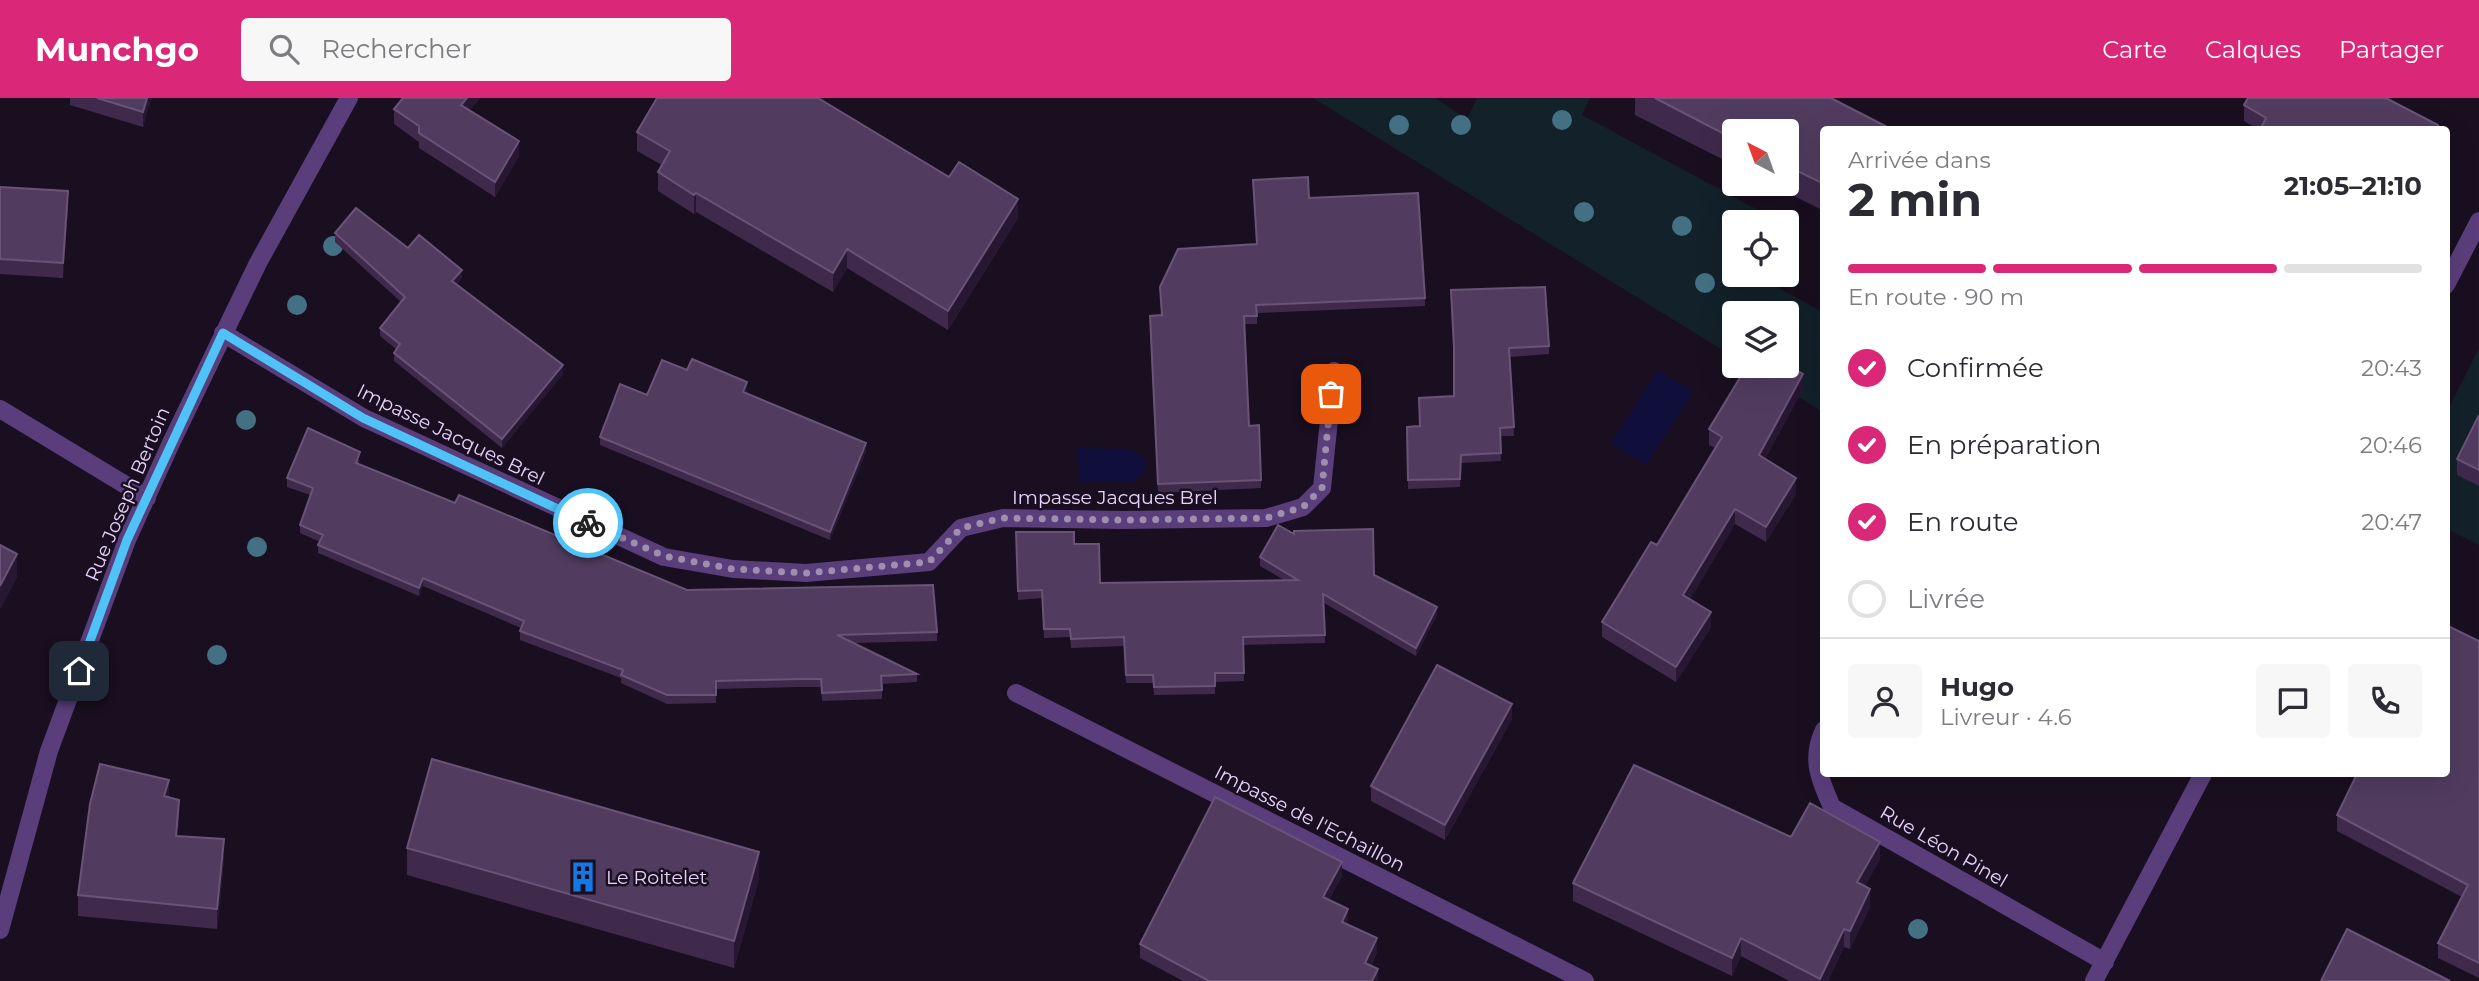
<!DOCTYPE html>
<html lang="fr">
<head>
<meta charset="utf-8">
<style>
  :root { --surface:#fff; --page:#f7f7f7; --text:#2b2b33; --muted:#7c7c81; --line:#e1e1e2; --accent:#db2777 }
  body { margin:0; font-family:Montserrat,sans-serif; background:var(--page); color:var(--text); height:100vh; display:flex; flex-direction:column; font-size:26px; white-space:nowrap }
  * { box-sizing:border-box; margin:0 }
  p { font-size:23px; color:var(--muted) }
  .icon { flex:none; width:38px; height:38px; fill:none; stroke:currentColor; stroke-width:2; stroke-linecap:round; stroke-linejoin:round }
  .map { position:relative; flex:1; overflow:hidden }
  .side { position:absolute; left:1820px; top:28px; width:630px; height:651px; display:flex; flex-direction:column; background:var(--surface); border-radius:7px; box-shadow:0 7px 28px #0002 }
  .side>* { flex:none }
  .needle { width:46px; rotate:319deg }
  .buttons { position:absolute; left:1722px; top:21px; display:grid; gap:14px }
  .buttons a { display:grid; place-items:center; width:77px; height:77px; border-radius:7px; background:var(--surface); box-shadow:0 7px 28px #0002; font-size:35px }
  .pin { position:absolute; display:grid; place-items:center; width:60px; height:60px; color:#fff; margin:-30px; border-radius:14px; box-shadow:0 4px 10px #0006 }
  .courier { position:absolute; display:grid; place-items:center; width:70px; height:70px; margin:-35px; border:5px solid #4fc3f7; border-radius:50%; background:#fff; color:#222; box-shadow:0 2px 9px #0007 }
  .overview em { font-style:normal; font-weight:700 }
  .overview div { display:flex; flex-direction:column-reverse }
  .overview { display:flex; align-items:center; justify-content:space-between; height:119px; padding:0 28px }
  h1 { font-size:46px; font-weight:700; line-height:52px }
  .bar { display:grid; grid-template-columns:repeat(4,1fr); gap:10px 7px; align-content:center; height:84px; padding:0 28px }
  .bar i { height:9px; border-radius:5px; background:var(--line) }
  .bar .on { background:var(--accent) }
  .bar p { grid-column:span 4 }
  .line { display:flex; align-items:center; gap:18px; padding:0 28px; border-top:2px solid var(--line) }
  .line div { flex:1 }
  .round { display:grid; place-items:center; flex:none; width:74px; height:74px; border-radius:7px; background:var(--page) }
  ol { padding:0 28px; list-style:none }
  li { display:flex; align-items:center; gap:21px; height:77px }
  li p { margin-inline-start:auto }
  li .icon { padding:7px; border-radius:50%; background:var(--accent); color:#fff; stroke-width:4 }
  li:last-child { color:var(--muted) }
  li i { width:38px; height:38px; border:4px solid var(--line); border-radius:50% }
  header { display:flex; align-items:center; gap:42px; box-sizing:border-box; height:98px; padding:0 35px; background:var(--accent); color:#fff }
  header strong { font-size:33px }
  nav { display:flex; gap:38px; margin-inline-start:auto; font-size:24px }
  .search { width:490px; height:63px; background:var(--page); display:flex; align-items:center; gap:18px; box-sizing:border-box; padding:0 24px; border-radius:7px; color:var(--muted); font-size:26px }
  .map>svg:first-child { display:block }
  .green { fill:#13212a }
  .water { fill:#100e3b }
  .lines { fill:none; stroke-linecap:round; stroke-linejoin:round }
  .minor { stroke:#5a3e7b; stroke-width:18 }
  .tree { fill:#437183 }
  .wall { fill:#3f2a4c }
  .shaded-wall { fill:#281733 }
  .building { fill:#513c5f; stroke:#695377; stroke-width:2 }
  .done { stroke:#a08eae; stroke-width:7; stroke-dasharray:0 12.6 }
  .route { stroke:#4fc3f7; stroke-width:9 }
  .labels { text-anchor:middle; stroke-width:5; stroke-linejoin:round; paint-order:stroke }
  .street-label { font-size:19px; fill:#e8d2fb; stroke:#190f20 }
  .poi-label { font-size:19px; fill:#e8d2fb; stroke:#190f20; text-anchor:start }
</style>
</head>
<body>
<header>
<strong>Munchgo</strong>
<div class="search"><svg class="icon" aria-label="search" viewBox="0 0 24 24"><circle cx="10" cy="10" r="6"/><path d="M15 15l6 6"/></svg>Rechercher</div>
<nav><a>Carte</a><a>Calques</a><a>Partager</a></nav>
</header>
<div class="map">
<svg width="2479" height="883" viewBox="0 0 2479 883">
  <rect width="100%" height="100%" fill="#190f20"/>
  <path class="green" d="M 1313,0 L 1435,0 L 1467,21 L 1477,0 L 1590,0 L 1582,17 L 1773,120 L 1771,124 L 1734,124 L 1734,177 L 1755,177 L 1823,214 L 1823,314 L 1748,268 L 1787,268 L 1787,215 L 1734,215 L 1734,259 Z
    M 2479,250 L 2479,447 L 2447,431 L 2446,316 Z"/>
  <path class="water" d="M 1658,272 L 1693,294 L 1646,367 L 1611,345 Z
    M 1078,350 L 1133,351 L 1133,354 L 1143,358 C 1152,373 1141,375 1134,384 L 1079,383 Z"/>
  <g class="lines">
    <path class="minor" d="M 2446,187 L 2479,123
      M 223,235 L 364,320 L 664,459 L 733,471 L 806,475 L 929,464 L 961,430 L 1003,420 L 1123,422 L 1266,420 L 1303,409 L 1322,390 L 1334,273
      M 0,311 L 147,400
      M 1016,595 L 1585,883
      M 1824,632 C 1810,661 1820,682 1832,709 L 2105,864
      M 0,832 L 49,653 L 127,442 L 171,345 L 258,165 L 349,0
      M 2094,883 L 2203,676"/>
  </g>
  <g class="tree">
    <circle cx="1562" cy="22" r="10"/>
    <circle cx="1399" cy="27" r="10"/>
    <circle cx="1461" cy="27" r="10"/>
    <circle cx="1584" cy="114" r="10"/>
    <circle cx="1682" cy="128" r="10"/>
    <circle cx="333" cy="148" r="10"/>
    <circle cx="1705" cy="185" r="10"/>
    <circle cx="297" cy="207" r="10"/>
    <circle cx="246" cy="322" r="10"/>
    <circle cx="257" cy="449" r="10"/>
    <circle cx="217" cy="557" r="10"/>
    <circle cx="1918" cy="831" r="10"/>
  </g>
  <path class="wall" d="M 70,0 L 151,0 L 143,29 L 70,7 Z
    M 1635,0 L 1831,0 L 1824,32 L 1824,113 L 1770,86 L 1787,86 L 1787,33 L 1734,33 L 1734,67 L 1635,17 Z
    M 2244,7 L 2438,32 L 2259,32 L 2244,23 Z
    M 394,11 L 470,12 L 519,58 L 495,99 L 419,50 L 419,44 L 394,26 Z
    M 637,34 L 949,79 L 1018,120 L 948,232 L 847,170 L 833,194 L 696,114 L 694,116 L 658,93 L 658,74 L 662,67 L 637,53 Z
    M 0,89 L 68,109 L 63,180 L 0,176 Z
    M 1309,100 L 1425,200 L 1425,208 L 1257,215 L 1257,226 L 1245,226 L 1249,328 L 1261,382 L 1261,390 L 1158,395 L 1150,226 L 1162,217 L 1160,189 L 1256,146 Z
    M 335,135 L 408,150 L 462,180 L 457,186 L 563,276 L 502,350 L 394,263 L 394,255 L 396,251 L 380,238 L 380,230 L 401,204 L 335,144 Z
    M 1451,192 L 1549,248 L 1549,256 L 1509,259 L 1514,338 L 1500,338 L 1501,363 L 1461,365 L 1460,389 L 1408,391 L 1407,329 L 1419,328 L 1454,298 L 1454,258 Z
    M 687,272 L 747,293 L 746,296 L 866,354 L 830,442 L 600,347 L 600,339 L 647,297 Z
    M 1762,272 L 1803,291 L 1765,361 L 1796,396 L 1766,444 L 1735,426 L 1690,501 L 1711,529 L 1676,584 L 1602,539 L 1602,524 L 1657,447 L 1715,350 L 1709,347 L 1709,331 Z
    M 2479,317 L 2479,388 L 2457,377 L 2457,361 Z
    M 360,362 L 358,366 L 455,405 L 687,492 L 937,534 L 937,543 L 853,545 L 917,576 L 917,584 L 882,586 L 882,601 L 822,603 L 821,589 L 798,589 L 716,591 L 716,605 L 667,606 L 621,585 L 621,580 L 520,542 L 520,533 L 521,530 L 423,488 L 419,498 L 318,455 L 318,447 L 320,444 L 300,435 L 300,427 L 310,397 L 287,389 L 287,380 Z
    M 1016,434 L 1074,446 L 1100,485 L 1284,482 L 1260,468 L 1260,459 L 1374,477 L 1437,517 L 1416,558 L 1324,505 L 1325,545 L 1243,547 L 1244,583 L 1215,584 L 1215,596 L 1154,597 L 1153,585 L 1126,585 L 1124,548 L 1071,550 L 1070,539 L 1044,540 L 1042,500 L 1018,502 Z
    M 2479,543 L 2479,880 L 2438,860 L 2438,845 L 2462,799 L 2337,733 L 2337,717 Z
    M 1512,621 L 1445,742 L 1371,703 L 1371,688 Z
    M 169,699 L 179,722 L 177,738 L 224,761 L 217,831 L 78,818 L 78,797 Z
    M 1791,739 L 1880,761 L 1865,788 L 1870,809 L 1850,851 L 1844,849 L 1828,883 L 1789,883 L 1741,858 L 1732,878 L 1573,803 L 1573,785 Z
    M 407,750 L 759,781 L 734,870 L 407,777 Z
    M 1342,778 L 1329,802 L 1348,825 L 1347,826 L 1377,854 L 1371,868 L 1378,883 L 1183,883 L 1140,860 L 1140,846 Z"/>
  <path class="shaded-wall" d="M 147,0 L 151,0 L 143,29 L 143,14 Z
    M 467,0 L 481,0 L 461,22 L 461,7 Z
    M 519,43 L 519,58 L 495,99 L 495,84 Z
    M 68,93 L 68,109 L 63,180 L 63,165 Z
    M 696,95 L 696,114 L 694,116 L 694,97 Z
    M 1018,101 L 1018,120 L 948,232 L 948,213 Z
    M 847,151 L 847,170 L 833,194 L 833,175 Z
    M 462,172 L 462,180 L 452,191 L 452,183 Z
    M 563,267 L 563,276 L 502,350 L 502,341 Z
    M 1803,276 L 1803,291 L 1759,373 L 1759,357 Z
    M 747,284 L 747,293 L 743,302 L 743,294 Z
    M 866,345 L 866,354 L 830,442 L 830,434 Z
    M 1796,380 L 1796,396 L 1766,444 L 1766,429 Z
    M 1735,411 L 1735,426 L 1683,513 L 1683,497 Z
    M 17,456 L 17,480 L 0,512 L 0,488 Z
    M 423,480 L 423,488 L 419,498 L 419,490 Z
    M 1437,509 L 1437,517 L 1416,558 L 1416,550 Z
    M 1711,514 L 1711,529 L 1676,584 L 1676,569 Z
    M 1512,606 L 1512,621 L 1445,742 L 1445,727 Z
    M 169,682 L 169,702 L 164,698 Z
    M 179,702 L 179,722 L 176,759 L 176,738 Z
    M 224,741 L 224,761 L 217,831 L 217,811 Z
    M 1880,744 L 1880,761 L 1857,802 L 1857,784 Z
    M 759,754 L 759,781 L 734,870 L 734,843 Z
    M 1342,764 L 1342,778 L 1323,813 L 1323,799 Z
    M 1870,791 L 1870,809 L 1850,851 L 1850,833 Z
    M 1348,811 L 1348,825 L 1342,837 L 1342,824 Z
    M 1844,831 L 1844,849 L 1828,883 L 1820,883 Z
    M 1377,840 L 1377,854 L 1365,879 L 1365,865 Z
    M 1741,840 L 1741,858 L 1732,878 L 1732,860 Z
    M 1378,871 L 1378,883 L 1372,883 Z"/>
  <path class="building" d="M 97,0 L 147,0 L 143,14 Z
    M 403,0 L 467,0 L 461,7 L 519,43 L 495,84 L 419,35 L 419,28 L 394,11 Z
    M 657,0 L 818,0 L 949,79 L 959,64 L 1018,101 L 948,213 L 847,151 L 833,175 L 696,95 L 694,97 L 658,74 L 670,53 L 637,34 Z
    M 1655,0 L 1831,0 L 1893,32 L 1824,32 L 1824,86 L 1787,68 L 1787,33 L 1734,33 L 1734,41 Z
    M 2248,0 L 2386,0 L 2438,27 L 2436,32 L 2260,32 L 2266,20 L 2244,7 Z
    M 1308,79 L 1309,100 L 1418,95 L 1425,200 L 1256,207 L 1257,218 L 1244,218 L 1249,328 L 1259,327 L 1261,382 L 1158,386 L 1150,218 L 1162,217 L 1160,189 L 1178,151 L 1257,146 L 1253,82 Z
    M 0,89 L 68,93 L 63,165 L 0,161 Z
    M 356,110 L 408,150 L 419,137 L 462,172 L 452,183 L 563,267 L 502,341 L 394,255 L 400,246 L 380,230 L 405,199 L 335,135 Z
    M 1545,189 L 1549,248 L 1509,250 L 1514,329 L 1500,330 L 1501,355 L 1461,357 L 1460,381 L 1408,382 L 1407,329 L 1420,328 L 1419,300 L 1454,298 L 1454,250 L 1451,192 Z
    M 692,261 L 747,284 L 743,294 L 866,345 L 830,434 L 600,339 L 620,286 L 647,297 L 662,262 L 687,272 Z
    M 1787,267 L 1803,276 L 1759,357 L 1796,380 L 1766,429 L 1735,411 L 1683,497 L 1711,514 L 1676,569 L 1602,524 L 1651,444 L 1657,447 L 1722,339 L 1709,331 L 1747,268 L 1754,268 L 1762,272 L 1765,268 L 1787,268 Z
    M 2479,317 L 2479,372 L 2457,361 Z
    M 308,330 L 360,354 L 356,365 L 455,405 L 459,397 L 687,492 L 933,487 L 937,534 L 837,537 L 917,576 L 881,578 L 882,592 L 822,595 L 821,581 L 798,581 L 716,583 L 716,597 L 667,597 L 621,577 L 623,572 L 520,533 L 524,523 L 423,480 L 419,490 L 318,447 L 323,437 L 300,427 L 313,390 L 287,380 Z
    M 1278,427 L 1294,436 L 1294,433 L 1373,431 L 1374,477 L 1437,509 L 1416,550 L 1323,496 L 1325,537 L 1243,539 L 1244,575 L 1215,575 L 1215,588 L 1154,589 L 1153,577 L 1126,577 L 1124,539 L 1071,541 L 1070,531 L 1044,531 L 1042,492 L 1018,493 L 1016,434 L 1074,434 L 1074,446 L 1099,446 L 1100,485 L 1298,482 L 1260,459 Z
    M 0,447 L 17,456 L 0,488 Z
    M 2446,527 L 2479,543 L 2479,865 L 2438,845 L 2468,787 L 2337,717 L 2357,676 L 2446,676 Z
    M 1437,567 L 1512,606 L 1445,727 L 1371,688 Z
    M 432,661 L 759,754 L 734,843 L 407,750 Z
    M 100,666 L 169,682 L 164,698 L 179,702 L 176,738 L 224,741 L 217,811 L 78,797 L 90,706 Z
    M 1634,667 L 1791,739 L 1810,705 L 1880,744 L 1857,784 L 1870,791 L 1850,833 L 1844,831 L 1820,881 L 1741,840 L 1732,860 L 1573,785 Z
    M 1215,699 L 1342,764 L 1323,799 L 1348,811 L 1342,824 L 1377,840 L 1365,865 L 1378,871 L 1372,883 L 1209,883 L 1140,846 Z
    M 2347,831 L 2450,883 L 2321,883 Z"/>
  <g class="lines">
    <path class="done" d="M 588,425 L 664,458 L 733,471 L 806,475 L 929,464 L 961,430 L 1003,420 L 1123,422 L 1266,420 L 1303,409 L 1322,390 L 1331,296"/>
    <path class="route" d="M 79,573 L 127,442 L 223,235 L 363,320 L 588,425"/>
  </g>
  <defs>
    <g id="building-bare" transform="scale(2.415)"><path d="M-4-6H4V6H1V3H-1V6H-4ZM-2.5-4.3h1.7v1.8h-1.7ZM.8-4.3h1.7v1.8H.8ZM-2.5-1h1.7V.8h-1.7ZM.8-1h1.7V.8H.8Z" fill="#1478e5" stroke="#190f20" stroke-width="2.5" paint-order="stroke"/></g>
  </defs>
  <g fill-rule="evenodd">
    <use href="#building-bare" x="583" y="779"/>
  </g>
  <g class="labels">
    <g class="street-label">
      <text transform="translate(451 336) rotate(26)" y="7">Impasse Jacques Brel</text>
      <text transform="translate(127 396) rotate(-67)" y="7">Rue Joseph Bertoin</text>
      <text x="1115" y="406">Impasse Jacques Brel</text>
      <text transform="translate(1310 720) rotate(27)" y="7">Impasse de l'Echaillon</text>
      <text transform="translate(1944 748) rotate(30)" y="7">Rue Léon Pinel</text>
    </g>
    <g class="poi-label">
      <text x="606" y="786">Le Roitelet</text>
    </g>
  </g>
</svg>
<div class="buttons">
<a><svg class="needle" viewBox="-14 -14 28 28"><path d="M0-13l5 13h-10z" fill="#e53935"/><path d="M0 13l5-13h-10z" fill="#7c7c81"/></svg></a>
<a><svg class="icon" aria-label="locate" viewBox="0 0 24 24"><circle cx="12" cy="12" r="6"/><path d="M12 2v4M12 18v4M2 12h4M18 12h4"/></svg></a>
<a><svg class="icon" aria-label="layers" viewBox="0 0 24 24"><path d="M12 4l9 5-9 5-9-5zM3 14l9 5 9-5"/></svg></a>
</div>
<div class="pin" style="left:1331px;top:296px;background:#ea580c"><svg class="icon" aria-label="bag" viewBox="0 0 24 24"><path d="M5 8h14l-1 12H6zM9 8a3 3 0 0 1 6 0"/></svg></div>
<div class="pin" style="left:79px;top:573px;background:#1f2937"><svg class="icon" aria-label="home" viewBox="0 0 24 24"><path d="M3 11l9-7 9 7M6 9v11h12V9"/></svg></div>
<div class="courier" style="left:588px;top:425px"><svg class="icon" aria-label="bike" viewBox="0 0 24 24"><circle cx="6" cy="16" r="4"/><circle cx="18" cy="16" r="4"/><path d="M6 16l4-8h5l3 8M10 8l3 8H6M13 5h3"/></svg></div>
<section class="side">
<div class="overview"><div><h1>2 min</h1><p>Arrivée dans</p></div><em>21:05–21:10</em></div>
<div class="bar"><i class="on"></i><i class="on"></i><i class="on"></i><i></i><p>En route · 90 m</p></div>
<ol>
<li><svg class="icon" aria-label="check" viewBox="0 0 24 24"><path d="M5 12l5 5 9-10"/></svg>Confirmée<p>20:43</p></li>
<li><svg class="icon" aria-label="check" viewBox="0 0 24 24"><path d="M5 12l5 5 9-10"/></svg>En préparation<p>20:46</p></li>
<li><svg class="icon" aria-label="check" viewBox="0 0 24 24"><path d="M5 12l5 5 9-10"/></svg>En route<p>20:47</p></li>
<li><i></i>Livrée</li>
</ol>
<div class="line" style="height:126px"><a class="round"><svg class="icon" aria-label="person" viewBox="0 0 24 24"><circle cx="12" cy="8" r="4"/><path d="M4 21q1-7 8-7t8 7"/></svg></a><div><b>Hugo</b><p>Livreur · 4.6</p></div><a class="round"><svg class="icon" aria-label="chat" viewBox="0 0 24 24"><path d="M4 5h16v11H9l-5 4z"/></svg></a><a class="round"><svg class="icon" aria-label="phone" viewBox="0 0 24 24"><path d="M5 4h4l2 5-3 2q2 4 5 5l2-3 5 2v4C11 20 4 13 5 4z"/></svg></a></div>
</section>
</div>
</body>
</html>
